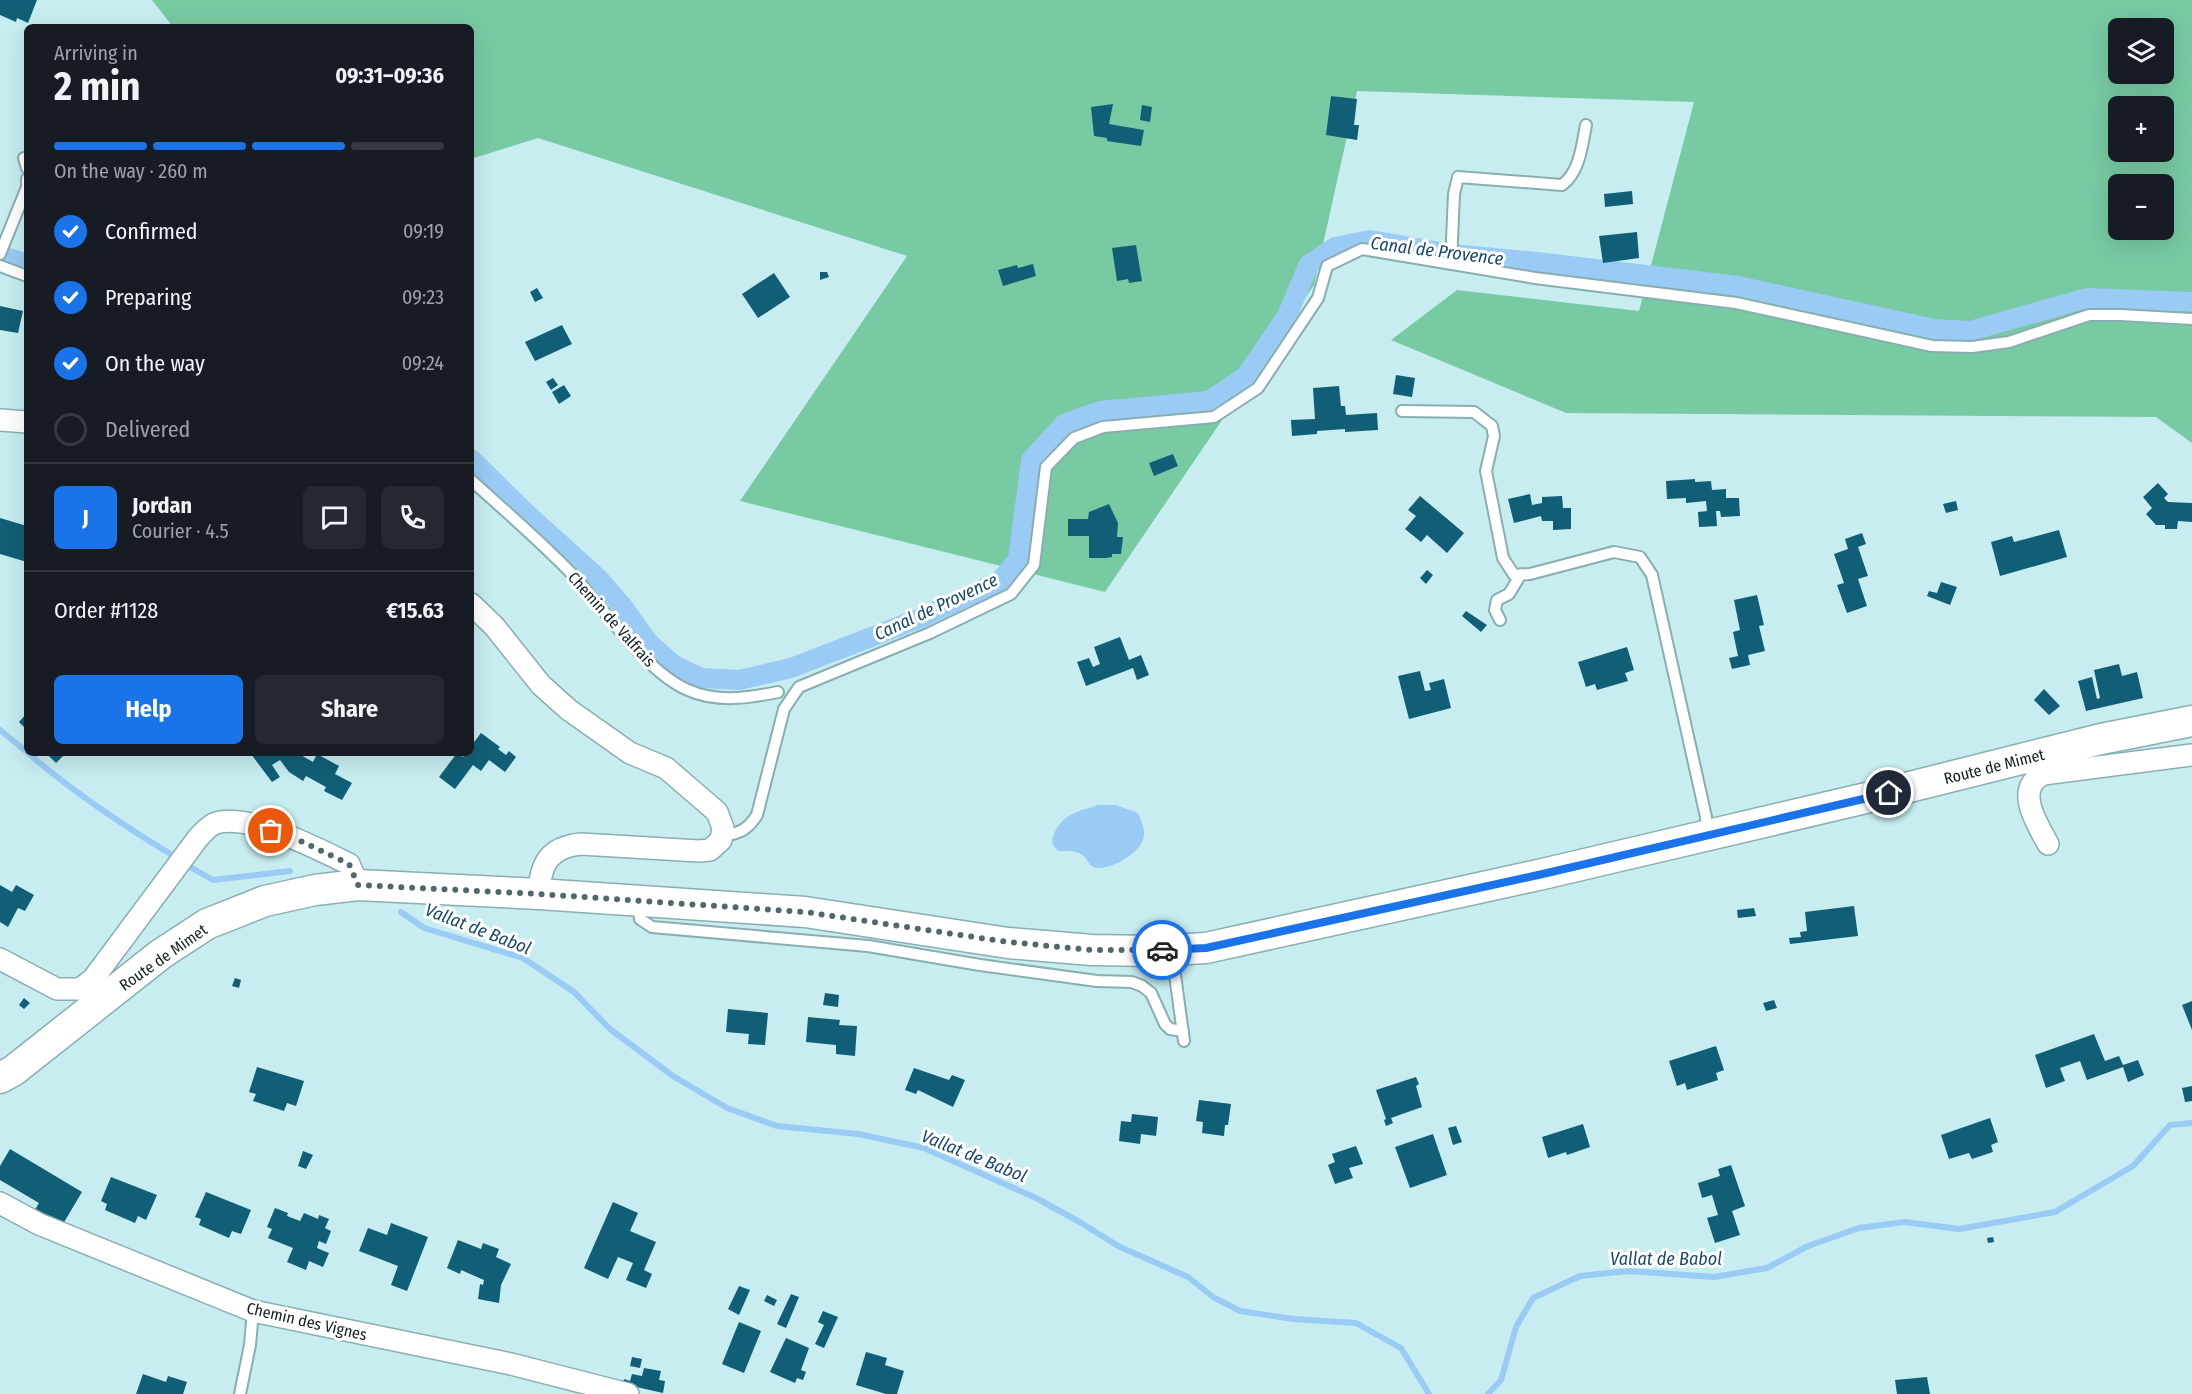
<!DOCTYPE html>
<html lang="en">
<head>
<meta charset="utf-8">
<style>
  :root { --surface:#171b24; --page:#242831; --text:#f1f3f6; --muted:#9ea1a6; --line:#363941; --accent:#1a73e8 }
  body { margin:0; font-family:"Fira Sans Condensed",sans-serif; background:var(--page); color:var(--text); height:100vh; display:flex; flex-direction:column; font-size:22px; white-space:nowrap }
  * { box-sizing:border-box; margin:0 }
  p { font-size:20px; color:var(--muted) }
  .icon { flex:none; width:33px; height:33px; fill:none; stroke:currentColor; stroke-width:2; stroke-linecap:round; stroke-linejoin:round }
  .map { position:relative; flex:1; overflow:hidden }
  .details { position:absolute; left:24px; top:24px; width:450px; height:732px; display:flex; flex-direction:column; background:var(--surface); border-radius:9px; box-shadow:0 6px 24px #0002 }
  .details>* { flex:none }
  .fabs { position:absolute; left:2108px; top:18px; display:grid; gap:12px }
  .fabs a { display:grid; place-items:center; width:66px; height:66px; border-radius:9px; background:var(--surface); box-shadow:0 6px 24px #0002; font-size:30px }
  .pin { position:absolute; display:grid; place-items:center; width:51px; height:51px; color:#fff; margin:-26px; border:3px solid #fff; border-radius:50%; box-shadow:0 2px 6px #0007 }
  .courier { position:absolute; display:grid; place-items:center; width:60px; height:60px; margin:-30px; border:4px solid #1a73e8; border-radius:50%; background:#fff; color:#222; box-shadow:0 2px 8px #0007 }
  .headline em { font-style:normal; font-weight:700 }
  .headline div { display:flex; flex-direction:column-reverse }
  .headline { display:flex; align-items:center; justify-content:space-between; height:102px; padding:0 30px }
  h1 { font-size:39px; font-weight:700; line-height:45px }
  .bar { display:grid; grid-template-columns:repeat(4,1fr); gap:9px 6px; align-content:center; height:72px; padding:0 30px }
  .bar i { height:8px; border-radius:4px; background:var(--line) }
  .bar .active { background:var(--accent) }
  .bar p { grid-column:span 4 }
  .line { display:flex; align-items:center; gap:15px; padding:0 30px; border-top:2px solid var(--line) }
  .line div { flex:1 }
  .round { display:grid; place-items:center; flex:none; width:63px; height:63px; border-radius:9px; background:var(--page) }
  ol { padding:0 30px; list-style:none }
  li { display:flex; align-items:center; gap:18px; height:66px }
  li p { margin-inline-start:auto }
  li .icon { padding:6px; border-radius:50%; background:var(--accent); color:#fff; stroke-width:4 }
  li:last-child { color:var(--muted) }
  li i { width:33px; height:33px; border:3px solid var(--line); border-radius:50% }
  .cta { display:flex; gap:12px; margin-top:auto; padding:12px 30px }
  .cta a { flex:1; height:69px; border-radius:9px; background:var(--accent); color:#fff; font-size:24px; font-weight:700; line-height:69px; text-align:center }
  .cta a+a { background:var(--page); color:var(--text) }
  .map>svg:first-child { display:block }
  .forest { fill:#78caa3; fill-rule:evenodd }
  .water { fill:#99cbf4 }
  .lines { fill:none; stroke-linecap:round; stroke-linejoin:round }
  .stream { stroke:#99cbf4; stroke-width:6 }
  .canal { stroke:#99cbf4; stroke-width:20 }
  .building { fill:#115f76 }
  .service-casing { stroke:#89aeb1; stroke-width:14 }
  .minor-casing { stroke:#89aeb1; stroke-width:24 }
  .secondary-casing { stroke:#89aeb1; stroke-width:33 }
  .service { stroke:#fff; stroke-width:10 }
  .minor { stroke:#fff; stroke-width:21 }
  .secondary { stroke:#fff; stroke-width:30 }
  .done { stroke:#51686a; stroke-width:6; stroke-dasharray:0 10.8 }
  .route { stroke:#1a73e8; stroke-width:8 }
  .labels { text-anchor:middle; stroke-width:6; stroke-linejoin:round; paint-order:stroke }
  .street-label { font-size:16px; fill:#122022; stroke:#fff }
  .water-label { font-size:18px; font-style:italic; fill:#19486a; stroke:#fff }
</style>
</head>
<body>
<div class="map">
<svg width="2192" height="1394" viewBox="0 0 2192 1394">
  <rect width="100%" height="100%" fill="#c7edf1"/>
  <path class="forest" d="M 152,0 L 2192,0 L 2192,443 L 2156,417 L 1566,413 L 1391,340 L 1457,290 L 1639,311 L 1694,102 L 1357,91 L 1314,285 L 1105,592 L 740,501 L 907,256 L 538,138 L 471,159 L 471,27 L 173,27 ZM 2118,28 L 2163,28 L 2163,74 L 2118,74 ZM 2118,106 L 2163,106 L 2163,152 L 2118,152 ZM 2118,184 L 2163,184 L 2163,230 L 2118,230 Z"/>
  <path class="water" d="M 1098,805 L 1116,805 L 1138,813 C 1141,820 1145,829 1144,836 C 1141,853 1115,867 1099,868 C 1089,869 1088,858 1081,854 C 1074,850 1065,851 1058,851 C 1052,845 1051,841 1054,834 C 1062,814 1080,811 1098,805 Z"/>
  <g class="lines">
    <path class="stream" d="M 0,730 L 27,752
      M 28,753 C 72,791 127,828 177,858
      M 185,864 L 213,880 L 290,871
      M 401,912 L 424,928 L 523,958 L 574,992 L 610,1029 L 673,1076 L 727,1108 L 777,1126 L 858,1134 L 924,1148 L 1036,1198 L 1078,1221 L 1118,1246 L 1188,1277 L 1213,1297 L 1240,1311 L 1294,1319 L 1356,1323 L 1401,1348 L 1429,1394
      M 1488,1394 L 1501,1380 L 1516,1327 L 1533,1298 L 1580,1276 L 1628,1271 L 1714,1277 L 1767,1268 L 1808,1246 L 1859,1228 L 1905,1222 L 1959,1229 L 2055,1212 L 2133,1166 L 2170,1125 L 2192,1123"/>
    <path class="canal" d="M 0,255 L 27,264
      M 471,459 L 526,513 L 599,579 L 624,608 L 648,642 L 674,665 L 701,678 L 739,680 L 791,668 L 923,617 L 1000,581 L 1018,559 L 1031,460 L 1064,424 L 1100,411 L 1209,401 L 1246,376 L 1287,316 L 1309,264 L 1335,247 L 1370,240 L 1452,254 L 1537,262 L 1738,286 L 1934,329 L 1970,331 L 2087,298 L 2192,302"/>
  </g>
  <path class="building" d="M 0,0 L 37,0 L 28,23 L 17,18 L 16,22 L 0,15 Z
    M 1331,96 L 1357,99 L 1354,125 L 1359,125 L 1357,140 L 1326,135 Z
    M 1113,104 L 1109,124 L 1144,130 L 1141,146 L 1107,141 L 1107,138 L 1094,136 L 1091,107 Z
    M 1142,105 L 1152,107 L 1150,122 L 1140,120 Z
    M 1632,191 L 1633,204 L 1605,207 L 1604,194 Z
    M 1637,232 L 1639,258 L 1603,263 L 1599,236 Z
    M 1136,245 L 1142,281 L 1129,283 L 1128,279 L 1117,281 L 1112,248 Z
    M 1033,264 L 1036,276 L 1003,286 L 998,270 L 1017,265 L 1018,268 Z
    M 820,272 L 827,272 L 829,277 L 820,280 Z
    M 774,273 L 790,297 L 758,318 L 742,294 Z
    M 537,288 L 543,298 L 535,302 L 530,292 Z
    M 0,306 L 23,311 L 18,333 L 0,330 Z
    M 562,325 L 572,344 L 535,361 L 525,342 Z
    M 1396,375 L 1415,378 L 1412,397 L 1393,394 Z
    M 553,378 L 558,385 L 551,390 L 546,382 Z
    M 564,385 L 571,396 L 559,404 L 552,392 Z
    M 1339,386 L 1341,406 L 1345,406 L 1346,415 L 1377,413 L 1378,430 L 1345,432 L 1345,429 L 1317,431 L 1317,434 L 1292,436 L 1291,420 L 1315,419 L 1313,388 Z
    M 1173,454 L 1178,466 L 1154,476 L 1149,463 Z
    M 1695,479 L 1695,482 L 1711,481 L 1712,490 L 1726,489 L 1726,498 L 1739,498 L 1740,516 L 1721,517 L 1720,511 L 1716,511 L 1717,526 L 1699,527 L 1698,512 L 1707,511 L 1706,501 L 1686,503 L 1686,498 L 1667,499 L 1666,481 Z
    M 2158,483 L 2168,494 L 2164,498 L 2168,502 L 2192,503 L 2192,522 L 2178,521 L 2177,529 L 2165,529 L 2165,525 L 2156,525 L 2146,514 L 2152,508 L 2143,497 Z
    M 1530,494 L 1532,505 L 1542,503 L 1542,497 L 1562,496 L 1563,508 L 1571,508 L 1571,529 L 1553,530 L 1553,521 L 1542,521 L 1541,516 L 1514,523 L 1508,499 Z
    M 1420,496 L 1464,533 L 1447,553 L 1427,535 L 1421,542 L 1405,529 L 1416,516 L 1408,510 Z
    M 1956,501 L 1958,510 L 1946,513 L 1943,504 Z
    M 1109,504 L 1118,523 L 1117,537 L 1123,537 L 1121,554 L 1112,554 L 1112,557 L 1106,558 L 1089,558 L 1089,536 L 1068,536 L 1068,519 L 1088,519 L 1089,512 Z
    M 0,518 L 27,526 L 27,562 L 0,554 Z
    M 2059,530 L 2067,557 L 2000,576 L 1991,542 L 2012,536 L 2014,542 Z
    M 1862,533 L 1866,544 L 1858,547 L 1868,576 L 1858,579 L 1867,606 L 1847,613 L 1837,585 L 1844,583 L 1834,554 L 1848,549 L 1845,539 Z
    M 1427,570 L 1433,575 L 1426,584 L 1420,578 Z
    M 1941,582 L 1957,587 L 1950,605 L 1927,596 L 1929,591 L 1937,593 Z
    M 1757,595 L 1764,625 L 1759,626 L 1765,651 L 1748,655 L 1750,665 L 1732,669 L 1729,658 L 1738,656 L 1733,632 L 1740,630 L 1734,600 Z
    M 1466,611 L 1487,625 L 1481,632 L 1462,616 Z
    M 1120,637 L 1129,660 L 1141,655 L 1149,675 L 1137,680 L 1133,668 L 1086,686 L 1077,662 L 1089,658 L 1093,667 L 1100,664 L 1094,647 Z
    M 1627,647 L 1634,670 L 1625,673 L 1628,681 L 1597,690 L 1595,684 L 1586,687 L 1578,662 Z
    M 2119,664 L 2122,676 L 2137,672 L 2143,698 L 2086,711 L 2078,681 L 2092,677 L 2097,699 L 2100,698 L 2094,670 Z
    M 1420,671 L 1425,691 L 1431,690 L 1429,683 L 1444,679 L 1451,708 L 1409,719 L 1398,676 Z
    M 2044,689 L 2060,706 L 2049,715 L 2034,700 Z
    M 27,713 L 27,725 L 24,727 L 19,722 Z
    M 481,733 L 500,747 L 498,749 L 506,755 L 509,751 L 516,757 L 505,772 L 489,760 L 481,771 L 473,765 L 455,789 L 439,777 L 457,753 L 463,757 L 465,753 L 471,753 L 471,746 Z
    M 46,753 L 62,753 L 64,755 L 56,763 Z
    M 253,753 L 300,753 L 304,757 L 313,762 L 317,754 L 339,766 L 335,774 L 352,783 L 342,800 L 324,791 L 326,787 L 306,776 L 303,781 L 289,772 L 280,760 L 272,765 L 280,777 L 272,782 L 251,754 Z
    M 0,885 L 12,892 L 16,885 L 34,895 L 25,911 L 18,908 L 8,927 L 0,922 Z
    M 1854,906 L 1858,936 L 1790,944 L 1789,938 L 1801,937 L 1800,932 L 1807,931 L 1805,912 Z
    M 1754,908 L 1756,916 L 1738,918 L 1737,910 Z
    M 235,978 L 241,980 L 239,988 L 232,986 Z
    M 825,993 L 839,995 L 838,1007 L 823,1005 Z
    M 24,998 L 30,1003 L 24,1009 L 19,1005 Z
    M 1774,1000 L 1777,1008 L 1766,1011 L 1763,1003 Z
    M 2192,1001 L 2192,1030 L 2182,1005 Z
    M 728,1009 L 768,1013 L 765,1045 L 748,1044 L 749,1034 L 726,1032 Z
    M 808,1017 L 840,1020 L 839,1025 L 857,1026 L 855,1056 L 836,1054 L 836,1045 L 806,1042 Z
    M 2094,1034 L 2105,1061 L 2119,1056 L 2123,1065 L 2138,1060 L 2144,1075 L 2128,1082 L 2123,1067 L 2087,1080 L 2080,1061 L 2060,1068 L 2065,1081 L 2046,1088 L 2035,1055 Z
    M 1716,1046 L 1724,1070 L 1716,1073 L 1718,1080 L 1687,1090 L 1685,1083 L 1677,1086 L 1669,1061 Z
    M 257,1067 L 304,1081 L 296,1106 L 287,1103 L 284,1111 L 253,1101 L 256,1094 L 249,1092 Z
    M 914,1068 L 949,1080 L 952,1075 L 965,1080 L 953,1107 L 918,1090 L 916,1094 L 905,1090 Z
    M 1416,1077 L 1419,1084 L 1416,1086 L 1422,1107 L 1391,1118 L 1393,1123 L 1386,1126 L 1384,1120 L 1386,1119 L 1376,1090 Z
    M 2192,1086 L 2192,1101 L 2185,1102 L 2182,1088 Z
    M 1199,1100 L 1231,1104 L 1228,1125 L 1225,1125 L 1224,1136 L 1202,1133 L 1203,1122 L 1196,1121 Z
    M 1132,1114 L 1158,1117 L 1156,1136 L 1141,1134 L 1140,1144 L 1119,1141 L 1121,1121 L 1131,1122 Z
    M 1990,1118 L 1998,1142 L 1991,1145 L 1993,1152 L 1972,1159 L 1969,1153 L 1949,1159 L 1941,1135 Z
    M 1583,1124 L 1590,1147 L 1567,1155 L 1566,1152 L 1548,1158 L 1542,1137 Z
    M 1456,1126 L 1462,1142 L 1453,1145 L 1448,1128 Z
    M 1433,1134 L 1447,1175 L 1410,1188 L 1395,1147 Z
    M 1356,1146 L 1363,1164 L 1349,1168 L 1353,1178 L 1335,1184 L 1328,1165 L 1335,1162 L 1332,1154 Z
    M 10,1149 L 82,1192 L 60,1229 L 33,1213 L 39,1203 L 0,1180 L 0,1166 Z
    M 303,1151 L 313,1155 L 306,1169 L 298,1166 Z
    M 1731,1165 L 1745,1206 L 1732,1211 L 1740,1235 L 1715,1243 L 1707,1218 L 1718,1215 L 1712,1195 L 1702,1198 L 1698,1183 L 1720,1176 L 1718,1169 Z
    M 111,1177 L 157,1195 L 146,1220 L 138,1216 L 135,1223 L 105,1210 L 107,1204 L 101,1201 Z
    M 206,1192 L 251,1210 L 241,1234 L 232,1231 L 229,1238 L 199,1225 L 201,1219 L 195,1217 Z
    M 613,1202 L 638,1213 L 630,1231 L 656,1242 L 644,1270 L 652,1274 L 646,1288 L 626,1280 L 633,1263 L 618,1257 L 608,1279 L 584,1268 Z
    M 275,1208 L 288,1213 L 287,1216 L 300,1221 L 304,1213 L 318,1219 L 319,1215 L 329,1219 L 325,1228 L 331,1231 L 326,1244 L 319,1241 L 317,1248 L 329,1253 L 323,1267 L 309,1261 L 306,1270 L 287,1262 L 293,1248 L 268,1238 L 272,1229 L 267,1227 Z
    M 391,1223 L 428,1237 L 407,1291 L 391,1285 L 398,1266 L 359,1251 L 368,1228 L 387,1235 Z
    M 1993,1237 L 1994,1242 L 1988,1243 L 1987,1238 Z
    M 458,1240 L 481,1249 L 483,1243 L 499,1249 L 496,1257 L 511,1264 L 501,1285 L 499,1303 L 478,1299 L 480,1284 L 483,1285 L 484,1280 L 461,1270 L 460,1274 L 447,1268 Z
    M 739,1286 L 750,1290 L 739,1315 L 728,1309 Z
    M 791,1294 L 799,1297 L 786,1328 L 777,1324 Z
    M 767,1295 L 777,1300 L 774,1306 L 764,1301 Z
    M 823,1311 L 838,1317 L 824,1348 L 815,1344 L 824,1325 L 818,1322 Z
    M 739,1322 L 761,1331 L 744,1373 L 722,1364 Z
    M 786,1338 L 809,1348 L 801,1370 L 806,1372 L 803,1380 L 797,1378 L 795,1383 L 770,1372 Z
    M 866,1352 L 887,1358 L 885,1365 L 904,1371 L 897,1394 L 886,1394 L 856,1385 Z
    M 632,1357 L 642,1359 L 640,1368 L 630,1366 Z
    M 644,1368 L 661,1371 L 659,1380 L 665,1381 L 663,1393 L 623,1384 L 624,1379 L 630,1381 L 632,1374 L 642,1376 Z
    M 143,1374 L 166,1382 L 168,1376 L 187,1382 L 183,1394 L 136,1394 Z
    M 1927,1377 L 1930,1394 L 1897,1394 L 1895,1380 Z"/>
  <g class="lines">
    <g class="service-casing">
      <path id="service" d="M 24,158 L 27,168
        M 0,254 L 27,187 L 27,179
        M 1451,264 L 1454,194 L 1458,177 L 1562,185 C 1580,172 1582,145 1586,125
        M 0,266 L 27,276
        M 1402,411 L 1474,412 L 1492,426 L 1494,436 L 1486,471 L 1503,558 L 1514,575 L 1530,574 L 1614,552 L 1640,557 L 1652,575 L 1706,817 L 1707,834
        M 471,480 C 504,510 538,539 569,571 C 602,605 645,672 688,690 C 717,703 749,698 778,692
        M 1500,620 L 1495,610 L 1497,600 L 1509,594 L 1521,574
        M 723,835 C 740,834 748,829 757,815 L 784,709 L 799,687 L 930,633 L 1011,594 L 1034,565 L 1046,467 L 1074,438 L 1103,427 L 1214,417 L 1258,388 L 1318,298 L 1327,266 L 1362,249 L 1535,278 L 1736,303 L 1932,346 L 1972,347 L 2009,342 L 2089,315 L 2121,315 L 2192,319
        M 638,901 L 640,919 L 652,927 L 868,946 L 980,965 L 1097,981 L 1132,982 L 1142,986 L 1151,993 L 1165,1024 L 1170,1029 L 1183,1031
        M 1172,953 L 1184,1041
        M 240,1394 L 250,1345 L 253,1311"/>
    </g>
    <g class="minor-casing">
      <path id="minor" d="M 0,420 L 27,422
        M 471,604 L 494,626 L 541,685 L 569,710 L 630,753 L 666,768 L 717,812 L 723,828 L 721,840 L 710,850 L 699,851 L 581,844 C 549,847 540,864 539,894
        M 2048,844 C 2037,823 2014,790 2043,774 L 2192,755
        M 0,959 L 57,989 L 80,989 L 93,979 L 198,838 C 203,833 209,825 216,823 C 249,813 318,849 349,864 L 358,885
        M 0,1203 L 39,1224 L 253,1311 L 511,1364 L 628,1394"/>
    </g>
    <g class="secondary-casing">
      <path id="secondary" d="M 0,1078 L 13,1071 L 161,954 L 207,924 L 265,901 L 315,890 L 358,885 L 539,894 L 805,912 L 1008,943 L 1092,950 L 1151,951 L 1206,948 L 1547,873 L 1866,798 L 2101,739 L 2192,721"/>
    </g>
    <use href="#service" class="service"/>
    <use href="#minor" class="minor"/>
    <use href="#secondary" class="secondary"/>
  </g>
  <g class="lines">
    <path class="done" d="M 271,831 L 290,836 L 349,864 L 358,885 L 539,894 L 805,912 L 1008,942 L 1092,950 L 1162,950"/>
    <path class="route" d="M 1162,950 L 1206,948 L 1547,873 L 1889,793"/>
  </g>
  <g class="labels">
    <g class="street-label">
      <text transform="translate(612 619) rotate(48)" y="6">Chemin de Valfrais</text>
      <text transform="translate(1994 766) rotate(-14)" y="6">Route de Mimet</text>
      <text transform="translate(163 957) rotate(-35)" y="6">Route de Mimet</text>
      <text transform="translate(307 1321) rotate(13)" y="6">Chemin des Vignes</text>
    </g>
    <g class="water-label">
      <text transform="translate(1437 251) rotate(7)" y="6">Canal de Provence</text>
      <text transform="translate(936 607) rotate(-25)" y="6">Canal de Provence</text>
      <text transform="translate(478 929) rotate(21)" y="6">Vallat de Babol</text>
      <text transform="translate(974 1156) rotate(22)" y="6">Vallat de Babol</text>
      <text x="1666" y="1265">Vallat de Babol</text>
    </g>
  </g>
</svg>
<div class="fabs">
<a><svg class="icon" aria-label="layers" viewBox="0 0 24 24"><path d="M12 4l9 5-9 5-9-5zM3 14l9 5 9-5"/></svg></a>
<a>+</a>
<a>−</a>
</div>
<div class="pin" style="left:271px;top:831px;background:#ea580c"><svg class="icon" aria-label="bag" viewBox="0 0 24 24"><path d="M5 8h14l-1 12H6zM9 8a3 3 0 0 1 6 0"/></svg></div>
<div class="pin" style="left:1889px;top:793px;background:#1f2937"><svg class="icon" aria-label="home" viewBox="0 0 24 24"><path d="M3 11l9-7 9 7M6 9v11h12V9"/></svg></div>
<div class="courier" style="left:1162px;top:950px"><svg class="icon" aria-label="car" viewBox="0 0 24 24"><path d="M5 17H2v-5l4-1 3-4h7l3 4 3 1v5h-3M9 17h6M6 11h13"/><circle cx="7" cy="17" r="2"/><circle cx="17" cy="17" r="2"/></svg></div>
<section class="details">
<div class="headline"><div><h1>2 min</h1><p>Arriving in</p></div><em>09:31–09:36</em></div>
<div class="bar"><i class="active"></i><i class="active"></i><i class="active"></i><i></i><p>On the way · 260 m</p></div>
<ol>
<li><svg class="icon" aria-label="check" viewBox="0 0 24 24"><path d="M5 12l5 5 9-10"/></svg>Confirmed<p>09:19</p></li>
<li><svg class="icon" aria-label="check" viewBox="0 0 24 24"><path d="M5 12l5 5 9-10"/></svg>Preparing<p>09:23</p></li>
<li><svg class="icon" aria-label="check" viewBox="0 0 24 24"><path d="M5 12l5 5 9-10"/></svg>On the way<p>09:24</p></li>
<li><i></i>Delivered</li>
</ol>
<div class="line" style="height:108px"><b class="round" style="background:var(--accent);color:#fff">J</b><div><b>Jordan</b><p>Courier · 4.5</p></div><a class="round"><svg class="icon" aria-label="chat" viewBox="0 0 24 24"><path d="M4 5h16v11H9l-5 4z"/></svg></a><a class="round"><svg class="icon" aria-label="phone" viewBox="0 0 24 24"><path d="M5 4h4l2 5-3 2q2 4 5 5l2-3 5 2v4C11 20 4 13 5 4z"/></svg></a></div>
<div class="line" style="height:78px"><div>Order #1128</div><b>€15.63</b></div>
<div class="cta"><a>Help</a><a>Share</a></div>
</section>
</div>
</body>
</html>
